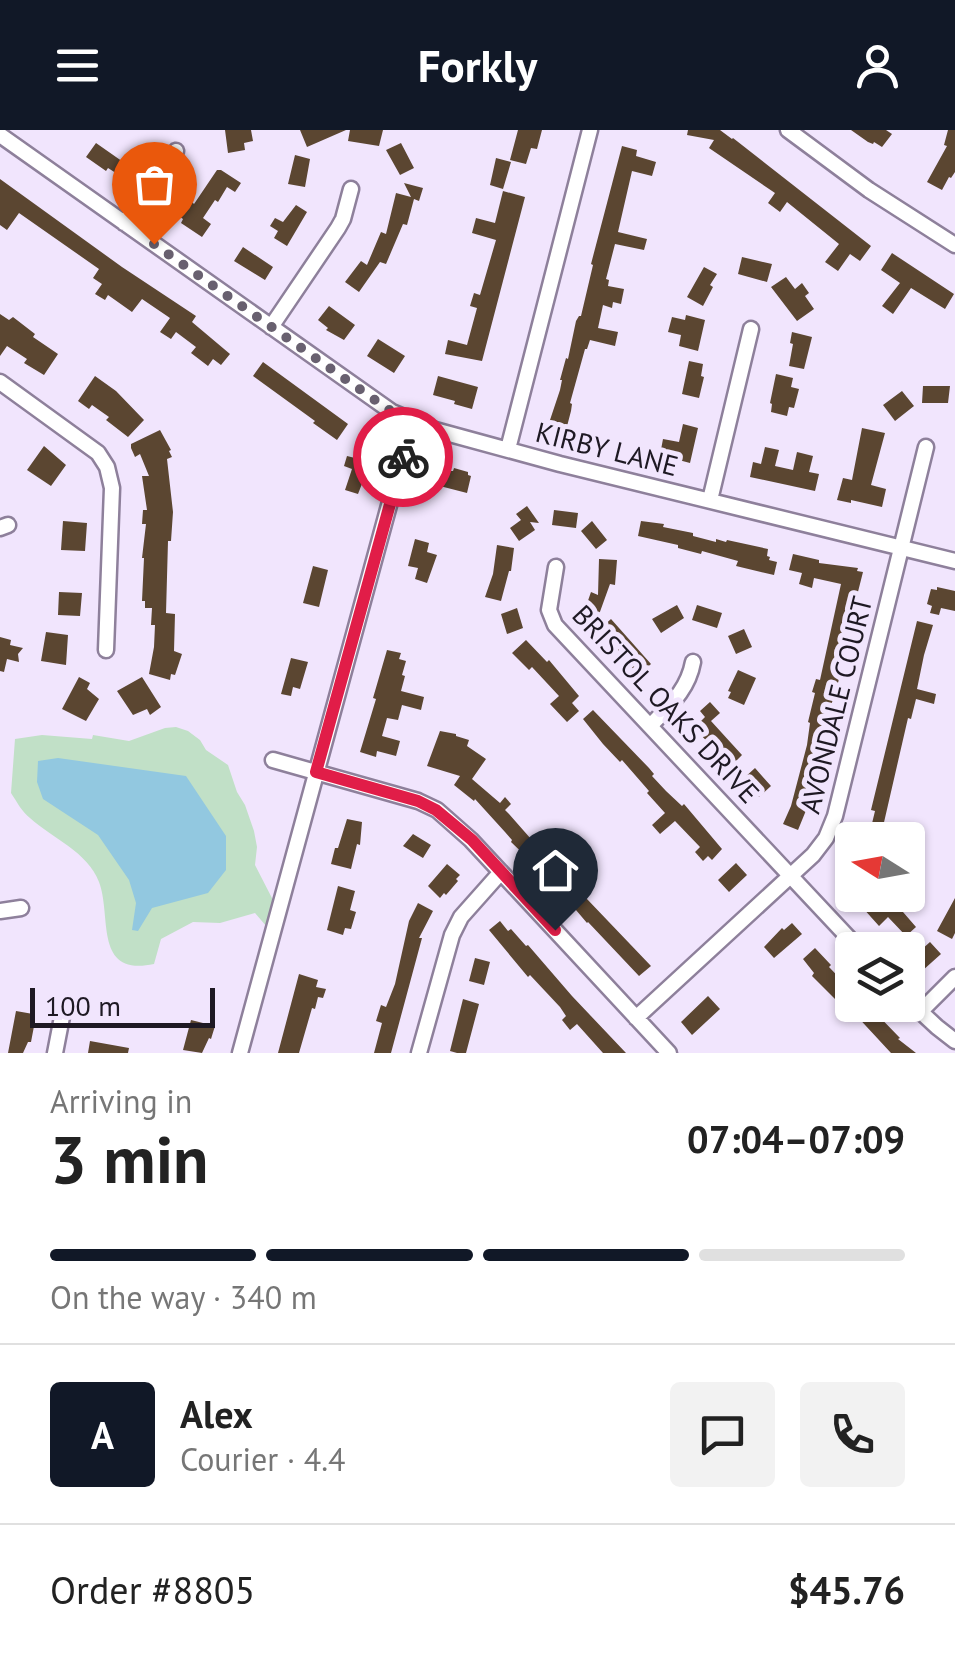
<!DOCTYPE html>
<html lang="en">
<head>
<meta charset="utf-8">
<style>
  :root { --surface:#fff; --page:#f2f2f2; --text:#222; --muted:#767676; --line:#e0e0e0; --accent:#111827 }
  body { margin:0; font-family:"PT Sans",sans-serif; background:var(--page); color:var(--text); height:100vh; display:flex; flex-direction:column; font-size:38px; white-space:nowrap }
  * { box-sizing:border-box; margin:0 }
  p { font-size:32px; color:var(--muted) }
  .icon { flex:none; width:55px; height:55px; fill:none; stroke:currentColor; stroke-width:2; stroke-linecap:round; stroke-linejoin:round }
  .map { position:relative; height:923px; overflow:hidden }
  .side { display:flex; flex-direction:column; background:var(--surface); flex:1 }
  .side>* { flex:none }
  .needle { width:65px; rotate:281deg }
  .tools { position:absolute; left:835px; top:692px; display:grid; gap:20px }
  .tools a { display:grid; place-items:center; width:90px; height:90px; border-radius:10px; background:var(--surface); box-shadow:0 2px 8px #0004; font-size:50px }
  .scale { position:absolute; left:30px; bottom:25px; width:185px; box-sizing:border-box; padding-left:10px; border:5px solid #1e1923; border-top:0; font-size:28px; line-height:35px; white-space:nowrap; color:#1e1923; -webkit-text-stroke:8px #f1e5fd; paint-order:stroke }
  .pin { position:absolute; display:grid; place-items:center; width:85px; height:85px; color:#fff; margin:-102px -42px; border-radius:50% 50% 50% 0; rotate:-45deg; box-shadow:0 0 10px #0007 }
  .pin .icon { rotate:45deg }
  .courier { position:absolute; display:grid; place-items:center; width:100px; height:100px; margin:-50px; border:8px solid #e11d48; border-radius:50%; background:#fff; color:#222; box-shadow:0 2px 12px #0007 }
  .overview em { font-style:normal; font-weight:800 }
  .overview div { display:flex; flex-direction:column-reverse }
  .overview { display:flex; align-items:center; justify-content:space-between; height:170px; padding:0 50px }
  h1 { font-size:65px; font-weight:800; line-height:75px }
  .bar { display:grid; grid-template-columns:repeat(4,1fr); gap:15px 10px; align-content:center; height:120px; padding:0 50px }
  .bar i { height:12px; border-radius:8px; background:var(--line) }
  .bar .active { background:var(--accent) }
  .bar p { grid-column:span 4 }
  .line { display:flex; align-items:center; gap:25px; padding:0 50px; border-top:2px solid var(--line) }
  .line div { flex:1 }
  .round { display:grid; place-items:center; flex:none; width:105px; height:105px; border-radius:10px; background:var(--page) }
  header { display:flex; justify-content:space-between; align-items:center; height:130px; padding:0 50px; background:var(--accent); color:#fff; font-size:45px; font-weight:800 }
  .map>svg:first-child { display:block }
  .green { fill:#c1e0c7 }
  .water { fill:#92c8e0 }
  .building { fill:#5b4631 }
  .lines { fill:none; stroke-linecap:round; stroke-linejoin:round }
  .minor-casing { stroke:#8e809b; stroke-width:19 }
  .minor { stroke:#fff; stroke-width:14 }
  .done { stroke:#68606f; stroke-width:10; stroke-dasharray:0 18 }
  .route { stroke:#e11d48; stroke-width:12 }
  .labels { text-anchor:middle; stroke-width:10; stroke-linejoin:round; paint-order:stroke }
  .street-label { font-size:28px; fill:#1e1923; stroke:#f1e5fd }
</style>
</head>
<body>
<header><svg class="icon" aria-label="menu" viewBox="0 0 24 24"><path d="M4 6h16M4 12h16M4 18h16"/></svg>Forkly<svg class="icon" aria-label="person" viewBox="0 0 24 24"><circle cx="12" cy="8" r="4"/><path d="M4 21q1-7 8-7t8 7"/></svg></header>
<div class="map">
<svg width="955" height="923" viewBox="0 0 955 923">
  <rect width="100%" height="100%" fill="#f1e5fd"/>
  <path class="green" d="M 176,597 L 188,601 L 200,610 L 206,620 L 228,635 L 237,662 L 245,675 L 254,701 L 257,717 L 255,735 L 274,772 L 267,797 L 255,783 L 220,793 L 193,792 L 161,809 L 154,834 C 93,847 112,786 99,752 C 88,722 52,708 30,688 C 22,682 17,672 11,663 L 15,609 L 42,605 L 92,609 L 93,605 L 129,611 L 165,598 Z"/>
  <path class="water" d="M 58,628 L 186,646 L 226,706 L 226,740 L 208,763 L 152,778 L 138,801 L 132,800 L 136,773 L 129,750 L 98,705 L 43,669 L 37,652 L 38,631 Z"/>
  <path class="building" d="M 225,0 L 251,0 L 253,11 L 244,13 L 245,20 L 228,23 Z
    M 300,0 L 346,0 L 307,17 Z
    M 350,0 L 383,0 L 379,16 L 348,11 Z
    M 518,0 L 542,0 L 537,19 L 531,18 L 526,34 L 510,30 Z
    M 688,0 L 720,0 L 732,9 L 733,8 L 871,116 L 860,131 L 850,124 L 838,141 L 825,132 L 839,114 L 787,72 L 780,82 L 768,73 L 775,63 L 709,18 L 714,10 L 687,5 Z
    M 851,0 L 886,0 L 892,4 L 882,17 L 874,12 L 873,14 L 868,12 Z
    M 948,0 L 955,0 L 955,42 L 951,48 L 949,47 L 942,60 L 927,52 L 947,16 L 944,15 Z
    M 96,13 L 126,34 L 119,45 L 108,38 L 106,41 L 86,27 Z
    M 401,13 L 414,38 L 400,45 L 386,20 Z
    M 622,16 L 637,20 L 636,26 L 656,32 L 652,46 L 632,41 L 618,102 L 647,109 L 644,120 L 615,114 L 606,149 L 609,150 L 608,156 L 624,159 L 621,174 L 613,172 L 612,178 L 603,175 L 598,198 L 618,202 L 615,216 L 590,210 L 587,219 L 585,219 L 570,273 L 572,274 L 571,281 L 565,304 L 548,299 L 549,293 L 560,260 L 562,250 L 560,250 L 566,228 L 568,229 L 576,191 L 579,186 L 581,186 L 593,135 L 591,134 Z
    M 295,25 L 310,29 L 305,57 L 288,54 Z
    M 496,28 L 511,32 L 503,59 L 490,55 Z
    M 217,40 L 221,40 L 241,53 L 235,62 L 227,57 L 218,72 L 215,70 L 203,88 L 211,94 L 202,107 L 181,93 L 183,89 L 173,82 L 180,72 L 188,78 L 192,72 L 194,74 Z
    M 0,49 L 122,137 L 196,186 L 192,192 L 230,224 L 221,235 L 213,229 L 208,236 L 191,223 L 196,217 L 176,202 L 171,209 L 160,202 L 170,188 L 142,169 L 132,182 L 108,165 L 105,170 L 95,164 L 102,154 L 93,148 L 99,139 L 19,83 L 7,100 L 0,95 Z
    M 404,53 L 423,58 L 419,71 L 414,69 L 407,95 L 403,94 L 386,134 L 380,132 L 359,162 L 345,152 L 361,131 L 367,135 L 381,102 L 386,104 L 396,63 L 411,67 Z
    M 503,61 L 525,67 L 482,231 L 445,224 L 448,210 L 467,215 L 477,178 L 470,176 L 474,163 L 480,165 L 496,110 L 472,103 L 476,88 L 495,93 Z
    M 296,75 L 307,82 L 287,116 L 274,108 L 278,101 L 270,96 L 275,88 L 283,92 Z
    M 243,117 L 273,137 L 265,150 L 234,131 Z
    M 892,123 L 954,164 L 945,179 L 911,158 L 893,184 L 882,176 L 900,153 L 881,140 Z
    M 742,127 L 772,134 L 767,152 L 738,144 Z
    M 704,137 L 717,144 L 710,155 L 713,157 L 703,176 L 687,167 Z
    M 786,147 L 795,159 L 802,153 L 809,163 L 805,166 L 814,179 L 797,191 L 771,157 Z
    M 329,176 L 355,195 L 344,210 L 326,200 L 328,198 L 318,190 Z
    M 0,184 L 9,190 L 13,187 L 35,204 L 33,207 L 58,224 L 44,245 L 24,233 L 27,229 L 7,216 L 0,226 Z
    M 686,185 L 705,190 L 698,221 L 679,216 L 681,205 L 668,202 L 672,187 L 685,190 Z
    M 792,202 L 812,207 L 804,239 L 789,236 L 793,214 L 790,213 Z
    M 378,209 L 405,226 L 394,243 L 367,226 Z
    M 689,231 L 703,234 L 701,246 L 704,247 L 699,268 L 682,264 Z
    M 263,232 L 348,294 L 337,310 L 313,293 L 315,291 L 253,246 Z
    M 776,244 L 793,248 L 791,257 L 799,259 L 794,278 L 789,277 L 787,286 L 771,282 L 772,274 L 770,273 Z
    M 95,246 L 116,261 L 144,290 L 128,307 L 106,290 L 109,287 L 92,275 L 89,279 L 78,271 Z
    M 438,246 L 478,257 L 472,279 L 454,274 L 455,271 L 433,265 Z
    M 923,256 L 950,256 L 948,273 L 922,273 Z
    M 902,261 L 914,276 L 895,291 L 883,275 Z
    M 683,294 L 698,298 L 690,333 L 660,325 L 663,309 L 679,312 Z
    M 862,298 L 885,303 L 871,355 L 886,359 L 882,377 L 851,370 L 851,373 L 837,370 L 843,348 L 852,350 Z
    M 160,300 L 171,320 L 169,321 L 172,327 L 167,329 L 173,382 L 171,411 L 168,411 L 166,483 L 175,484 L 174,521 L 182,524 L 175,545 L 171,544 L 170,550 L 149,544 L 154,517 L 155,495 L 151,495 L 152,478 L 145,478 L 145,471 L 142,471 L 144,428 L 142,428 L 146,394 L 142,394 L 143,380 L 147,380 L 142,346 L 149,346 L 140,324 L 135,327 L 131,318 L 131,314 Z
    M 44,316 L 66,335 L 51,356 L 27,340 Z
    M 765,317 L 779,320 L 775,336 L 793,340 L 797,322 L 813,326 L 809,342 L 819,344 L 815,361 L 750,347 L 753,332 L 761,334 Z
    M 358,318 L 374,323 L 358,364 L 345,360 L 352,339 L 344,336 L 347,326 L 355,328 Z
    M 454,338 L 468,342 L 468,345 L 471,346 L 467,363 L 432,354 L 436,341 L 449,344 L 450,341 L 453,341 Z
    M 527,376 L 539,393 L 530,392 L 535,400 L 519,411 L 510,398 L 521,390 L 516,384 Z
    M 554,380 L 578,383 L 576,398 L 552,395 Z
    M 63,391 L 87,393 L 85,421 L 61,420 Z
    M 592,391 L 607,410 L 596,419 L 581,401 Z
    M 641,391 L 664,394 L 663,397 L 693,403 L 693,406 L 716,412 L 716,409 L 726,412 L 727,410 L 768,419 L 767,426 L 770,427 L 769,430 L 777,432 L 774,445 L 736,436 L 738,431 L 702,421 L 701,424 L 678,418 L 678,415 L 638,406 Z
    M 415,409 L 429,413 L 427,422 L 437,425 L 427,453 L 415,449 L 418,438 L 408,436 Z
    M 497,415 L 514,418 L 511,441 L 509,441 L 501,471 L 485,467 L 493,444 Z
    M 793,424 L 819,430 L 819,433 L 858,438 L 857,441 L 863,442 L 843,521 L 838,554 L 821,606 L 824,607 L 807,678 L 798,700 L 783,694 L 791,676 L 807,615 L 810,593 L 808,592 L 815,563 L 812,562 L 816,549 L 820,550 L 841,454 L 814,448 L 812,458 L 799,454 L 802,443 L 789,440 Z
    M 599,429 L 617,430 L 615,455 L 610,454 L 597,490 L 583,485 L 591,462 L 598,465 Z
    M 313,436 L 328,440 L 319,477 L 303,473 Z
    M 937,457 L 955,461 L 955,481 L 941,478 L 939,485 L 930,483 L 932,476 L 927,474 L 931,459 L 937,460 Z
    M 59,462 L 82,463 L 80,486 L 58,485 Z
    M 677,475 L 684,488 L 661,503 L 652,489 Z
    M 697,475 L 722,483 L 717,498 L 692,490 Z
    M 517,478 L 523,498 L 507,504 L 501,484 Z
    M 611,489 L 651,534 L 639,545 L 600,503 L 600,499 Z
    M 917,491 L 933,495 L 924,525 L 917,559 L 936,564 L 934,574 L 916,569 L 911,589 L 908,588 L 882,701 L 905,706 L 904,710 L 868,710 L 875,681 L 871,680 Z
    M 744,499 L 752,517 L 736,524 L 728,506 Z
    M 46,502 L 68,505 L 66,535 L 41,531 Z
    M 0,507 L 11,510 L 10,515 L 23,518 L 18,524 L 19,532 L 7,529 L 4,542 L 0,541 Z
    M 526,510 L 547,532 L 549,530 L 579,566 L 572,573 L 579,581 L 567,592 L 550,574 L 559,566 L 532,537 L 529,540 L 512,523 Z
    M 387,520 L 401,523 L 399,529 L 406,531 L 402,545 L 405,546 L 401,561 L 424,567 L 421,580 L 402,575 L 398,590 L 387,588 L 382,606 L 400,611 L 396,626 L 377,621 L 376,627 L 360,622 L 376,569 L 373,568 Z
    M 291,528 L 308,532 L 300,559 L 293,557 L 291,566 L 281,564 Z
    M 738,540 L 756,548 L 744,575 L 728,568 L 731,562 L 728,561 Z
    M 79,547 L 90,553 L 87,559 L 99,569 L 86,591 L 62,579 Z
    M 142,547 L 161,577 L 150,585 L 147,579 L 133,585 L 117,561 Z
    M 710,572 L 720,583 L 711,591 L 742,625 L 731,636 L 694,598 L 705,587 L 700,581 Z
    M 593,580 L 649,638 L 654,644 L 652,646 L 666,661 L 682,676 L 684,674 L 722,719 L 712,730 L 708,726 L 703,731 L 695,722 L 700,717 L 675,691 L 660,704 L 652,695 L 665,683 L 647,663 L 649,661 L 622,630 L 620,632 L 603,614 L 583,589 Z
    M 440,601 L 456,604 L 456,606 L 469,610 L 467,616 L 486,629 L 472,649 L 500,673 L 505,667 L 511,674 L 505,680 L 509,684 L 538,717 L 540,715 L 565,746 L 651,836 L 639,846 L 588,792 L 587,793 L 537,734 L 536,736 L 511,712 L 512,710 L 505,702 L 475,669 L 474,671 L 454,655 L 460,646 L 427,636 Z
    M 755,638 L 771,656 L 759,667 L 743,649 Z
    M 347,689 L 362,692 L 360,715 L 357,714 L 351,739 L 331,734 L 335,718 L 338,718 Z
    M 413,704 L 431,715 L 423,728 L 403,716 Z
    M 736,733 L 747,745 L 729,762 L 718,750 Z
    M 447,734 L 460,745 L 456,749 L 458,751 L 446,765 L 444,763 L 440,768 L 428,756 Z
    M 338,756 L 355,761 L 350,780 L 356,782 L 351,799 L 345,798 L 343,805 L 327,800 Z
    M 898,765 L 917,765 L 911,771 L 913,773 L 903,782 L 916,797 L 906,806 L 888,787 L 879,796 L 862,777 L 874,766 L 885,778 Z
    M 955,768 L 955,803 L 952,809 L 937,801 Z
    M 418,773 L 433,781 L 419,808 L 422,808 L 391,923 L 374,923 L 382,893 L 376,891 L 381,875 L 386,877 L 395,854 L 409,791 Z
    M 500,791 L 508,801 L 511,799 L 526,816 L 528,815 L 572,866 L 626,923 L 603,923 L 577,894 L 570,900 L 562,890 L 566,886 L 560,877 L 530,845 L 528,847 L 489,800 Z
    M 792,793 L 802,804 L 774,828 L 764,817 L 782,798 L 784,800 Z
    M 930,812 L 941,824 L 922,841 L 911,829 Z
    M 815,818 L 831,835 L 829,837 L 852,861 L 852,875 L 868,875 L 900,908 L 898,909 L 916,923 L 891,923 L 841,869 L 838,872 L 812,846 L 814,843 L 803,829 Z
    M 475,828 L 490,832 L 484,855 L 469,851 Z
    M 299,844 L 318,850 L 316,857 L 326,859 L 323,868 L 318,867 L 315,879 L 312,878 L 299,923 L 278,923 Z
    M 708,866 L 720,879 L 692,905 L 681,892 Z
    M 463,869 L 479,874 L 466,923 L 457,923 L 450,921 Z
    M 16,881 L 33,884 L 31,890 L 35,891 L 31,912 L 28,912 L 23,923 L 8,923 Z
    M 191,890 L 215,896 L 211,909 L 209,908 L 202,923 L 183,920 Z
    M 90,911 L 129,918 L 128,923 L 88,923 Z"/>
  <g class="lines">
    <g class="minor-casing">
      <path id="minor" d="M 788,0 L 869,60 L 955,115
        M 0,5 L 392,282 L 435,300 L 560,334 L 955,431
        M 124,93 L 176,21
        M 271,197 L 338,98 L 343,89 L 351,59
        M 0,252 L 98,323 L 107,337 L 112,358 L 106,520
        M 508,319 L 590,0
        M 710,370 L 751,199
        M 0,398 L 8,395
        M 556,437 L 549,480 L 555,495 L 860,820
        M 650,596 C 669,576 688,560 693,532
        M 273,630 L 418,671 L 437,680 L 471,710 L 669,923
        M 0,781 L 21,778
        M 908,870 L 937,897 L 955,911
        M 920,882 L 955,847
        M 636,888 L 813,725 L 826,708 L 835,686 L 926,317
        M 55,923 L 62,887
        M 240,923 L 412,291
        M 419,923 L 452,805 L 461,787 L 501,742"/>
    </g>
    <use href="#minor" class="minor"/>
  </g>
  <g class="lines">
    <path class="done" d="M 154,114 L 392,282 L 412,291 L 403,327"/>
    <path class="route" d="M 403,327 L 316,642 L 418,671 L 436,680 L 472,710 L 555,800"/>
  </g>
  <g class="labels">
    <g class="street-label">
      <text transform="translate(607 319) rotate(14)" y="10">KIRBY LANE</text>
      <text transform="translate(666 574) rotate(47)" y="10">BRISTOL OAKS DRIVE</text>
      <text transform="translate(836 575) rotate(-76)" y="10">AVONDALE COURT</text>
    </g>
  </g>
</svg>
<div class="tools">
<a><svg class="needle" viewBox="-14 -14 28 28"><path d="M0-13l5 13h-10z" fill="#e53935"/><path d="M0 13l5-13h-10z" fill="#767676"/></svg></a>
<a><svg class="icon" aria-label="layers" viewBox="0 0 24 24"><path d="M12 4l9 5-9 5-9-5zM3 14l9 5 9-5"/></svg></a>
</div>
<div class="scale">100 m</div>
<div class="pin" style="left:154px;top:114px;background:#ea580c"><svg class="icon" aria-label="bag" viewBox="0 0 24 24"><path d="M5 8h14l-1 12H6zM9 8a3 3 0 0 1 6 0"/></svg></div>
<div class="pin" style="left:555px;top:800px;background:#1f2937"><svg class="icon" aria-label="home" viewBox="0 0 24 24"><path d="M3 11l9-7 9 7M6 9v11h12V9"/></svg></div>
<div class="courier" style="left:403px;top:327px"><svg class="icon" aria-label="bike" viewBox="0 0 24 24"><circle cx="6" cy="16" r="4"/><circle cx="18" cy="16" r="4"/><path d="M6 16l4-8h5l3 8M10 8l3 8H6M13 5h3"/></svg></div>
</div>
<section class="side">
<div class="overview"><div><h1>3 min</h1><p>Arriving in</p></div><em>07:04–07:09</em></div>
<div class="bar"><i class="active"></i><i class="active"></i><i class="active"></i><i></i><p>On the way · 340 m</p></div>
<div class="line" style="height:180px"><b class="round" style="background:var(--accent);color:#fff">A</b><div><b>Alex</b><p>Courier · 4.4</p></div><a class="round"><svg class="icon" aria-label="chat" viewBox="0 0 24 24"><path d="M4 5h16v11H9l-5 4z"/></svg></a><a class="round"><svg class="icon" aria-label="phone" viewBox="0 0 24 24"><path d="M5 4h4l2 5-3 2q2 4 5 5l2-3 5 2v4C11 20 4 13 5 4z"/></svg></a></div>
<div class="line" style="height:130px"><div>Order #8805</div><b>$45.76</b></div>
</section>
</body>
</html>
